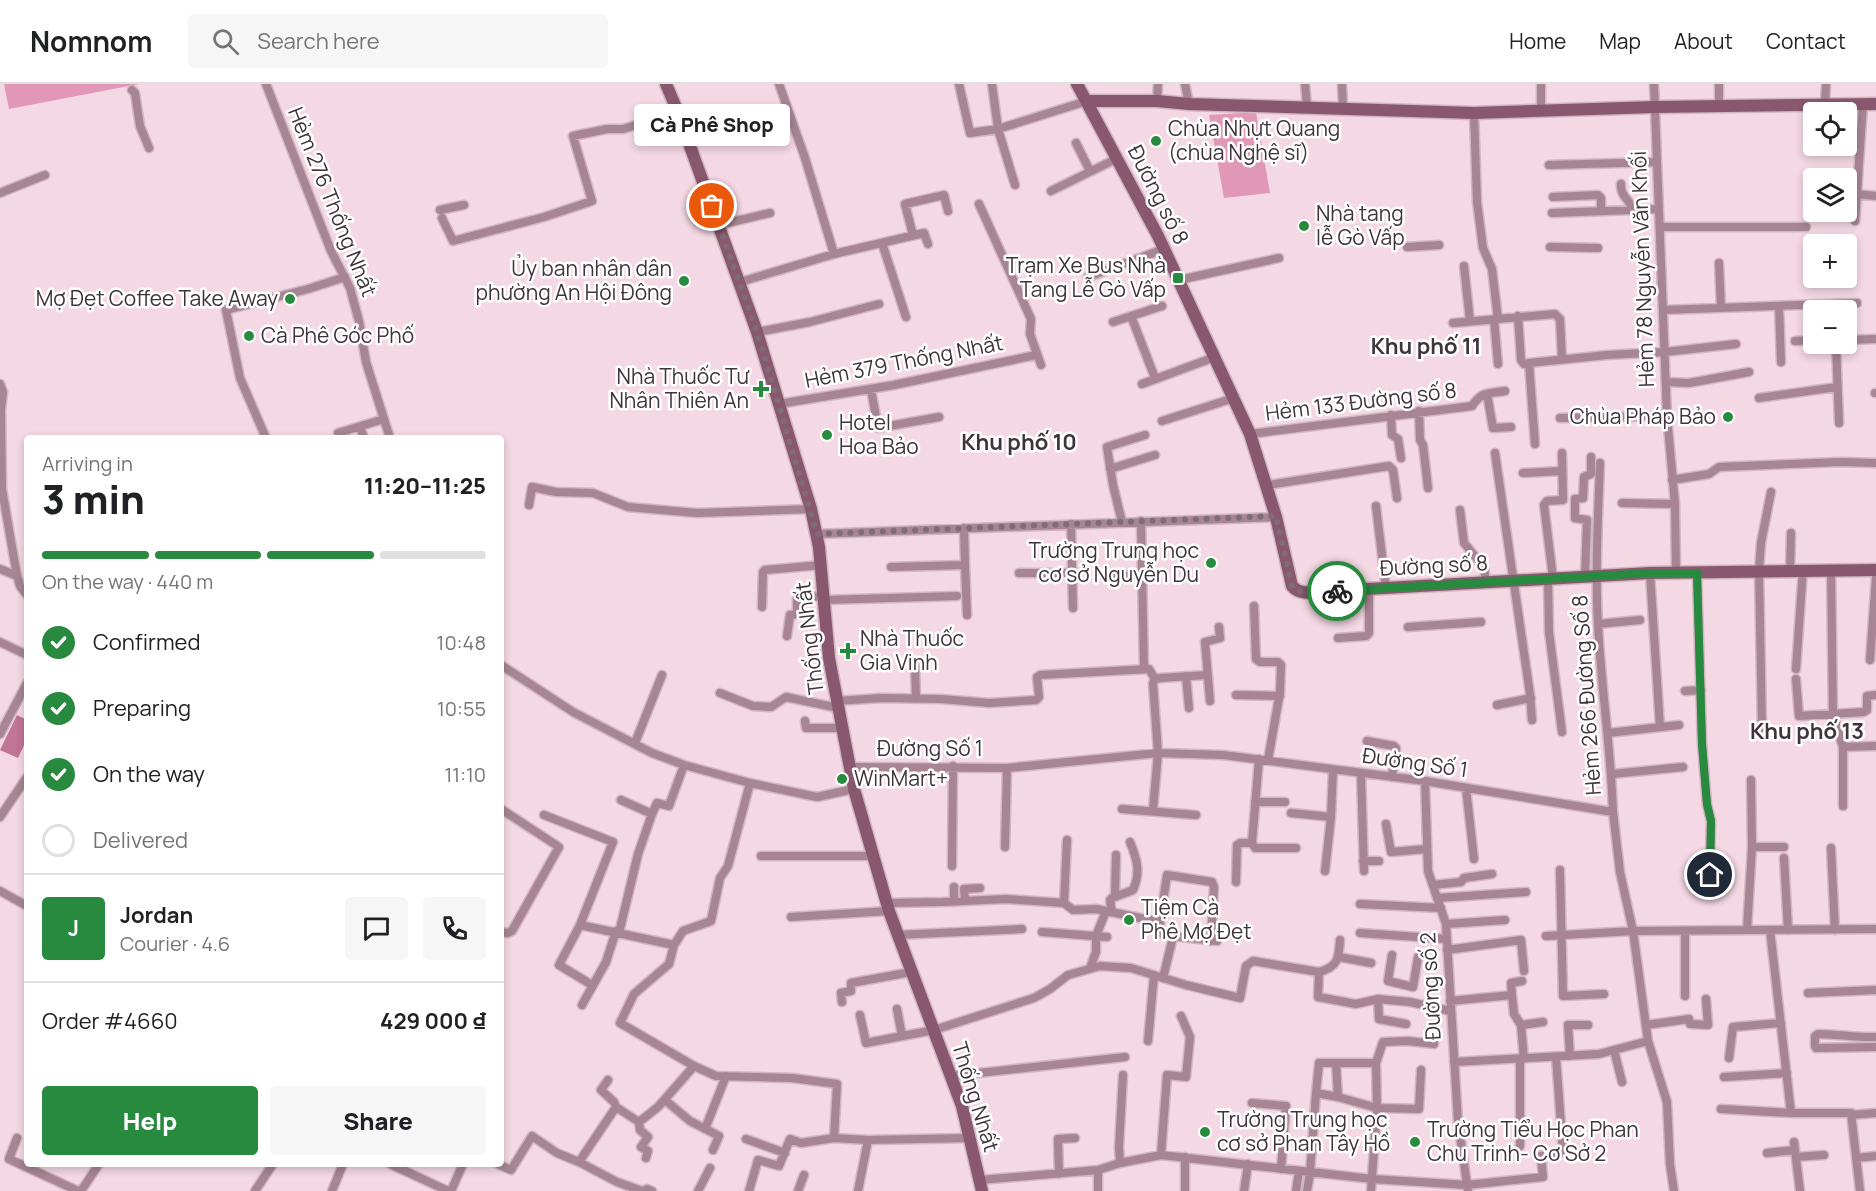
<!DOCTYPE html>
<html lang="en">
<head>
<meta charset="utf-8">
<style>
  :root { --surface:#fff; --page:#f6f6f6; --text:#202124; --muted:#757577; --line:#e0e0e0; --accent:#278a3e }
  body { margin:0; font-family:Manrope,sans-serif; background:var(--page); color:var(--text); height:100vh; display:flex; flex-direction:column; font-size:22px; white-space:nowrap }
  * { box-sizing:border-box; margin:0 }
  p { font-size:20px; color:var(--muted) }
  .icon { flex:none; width:33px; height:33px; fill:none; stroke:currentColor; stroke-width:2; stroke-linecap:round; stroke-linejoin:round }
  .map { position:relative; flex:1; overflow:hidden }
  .panel { position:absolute; left:24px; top:351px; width:480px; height:732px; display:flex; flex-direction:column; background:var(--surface); border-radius:6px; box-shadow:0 3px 9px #0003 }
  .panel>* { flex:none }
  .tools { position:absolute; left:1803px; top:18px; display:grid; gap:12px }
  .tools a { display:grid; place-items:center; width:54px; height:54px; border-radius:6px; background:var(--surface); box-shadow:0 3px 9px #0003; font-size:30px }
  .pin { position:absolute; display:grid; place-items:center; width:51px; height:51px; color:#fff; margin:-26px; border:3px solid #fff; border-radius:50%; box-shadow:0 2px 6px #0007 }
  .courier { position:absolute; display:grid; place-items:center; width:60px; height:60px; margin:-30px; border:4px solid #278a3e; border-radius:50%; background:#fff; color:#222; box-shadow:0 2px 8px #0007 }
  .bubble { position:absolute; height:42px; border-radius:6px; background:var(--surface); box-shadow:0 3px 9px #0003; font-size:20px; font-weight:800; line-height:42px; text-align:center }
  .summary em { font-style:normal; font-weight:800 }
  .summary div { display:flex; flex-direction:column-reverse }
  .summary { display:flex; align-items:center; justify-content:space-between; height:102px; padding:0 18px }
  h1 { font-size:39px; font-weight:800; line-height:45px }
  .bar { display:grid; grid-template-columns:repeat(4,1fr); gap:9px 6px; align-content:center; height:72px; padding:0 18px }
  .bar i { height:8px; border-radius:4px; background:var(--line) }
  .bar .current { background:var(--accent) }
  .bar p { grid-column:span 4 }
  .line { display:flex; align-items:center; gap:15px; padding:0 18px; border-top:2px solid var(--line) }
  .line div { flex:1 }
  .round { display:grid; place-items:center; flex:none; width:63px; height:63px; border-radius:6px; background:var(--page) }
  ol { padding:0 18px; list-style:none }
  li { display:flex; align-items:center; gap:18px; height:66px }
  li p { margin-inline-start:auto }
  li .icon { padding:6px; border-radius:50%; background:var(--accent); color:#fff; stroke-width:4 }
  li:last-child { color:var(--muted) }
  li i { width:33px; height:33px; border:3px solid var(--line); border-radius:50% }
  .button { display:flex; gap:12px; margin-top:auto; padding:12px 18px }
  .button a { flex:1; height:69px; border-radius:6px; background:var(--accent); color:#fff; font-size:24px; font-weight:800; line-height:69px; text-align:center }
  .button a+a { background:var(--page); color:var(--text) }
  header { display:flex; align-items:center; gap:36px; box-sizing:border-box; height:84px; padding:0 30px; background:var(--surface); border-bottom:2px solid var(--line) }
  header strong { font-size:28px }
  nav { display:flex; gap:33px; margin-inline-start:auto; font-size:21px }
  .search { width:420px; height:54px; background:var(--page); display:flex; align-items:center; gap:15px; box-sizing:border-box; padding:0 21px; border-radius:6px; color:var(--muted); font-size:22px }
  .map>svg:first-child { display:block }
  .green { fill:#e198b7 }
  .water { fill:#c07496 }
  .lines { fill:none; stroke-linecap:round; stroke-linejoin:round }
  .street-casing { stroke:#d0b7c1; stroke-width:11 }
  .secondary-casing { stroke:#d0b7c1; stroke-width:15 }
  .street { stroke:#a78593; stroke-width:8 }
  .secondary { stroke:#89586e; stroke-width:12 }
  .done { stroke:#7e6d74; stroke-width:6; stroke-dasharray:0 10.8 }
  .route { stroke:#278a3e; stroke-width:8 }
  .poi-dot { fill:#278a3e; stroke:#fff; stroke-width:2 }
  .labels { text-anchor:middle; stroke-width:5; stroke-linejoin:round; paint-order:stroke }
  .poi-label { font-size:21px; fill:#3f3439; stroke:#fff; text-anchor:start }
  .street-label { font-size:21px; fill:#3f3439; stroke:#fff }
  .neighbourhood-label { font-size:22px; font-weight:bold; fill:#3f3439; stroke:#fff }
</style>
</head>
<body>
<header>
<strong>Nomnom</strong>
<div class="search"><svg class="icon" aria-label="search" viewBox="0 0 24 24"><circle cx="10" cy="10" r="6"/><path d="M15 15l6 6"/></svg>Search here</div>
<nav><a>Home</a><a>Map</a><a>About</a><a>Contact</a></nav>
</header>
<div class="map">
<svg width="1876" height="1107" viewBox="0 0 1876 1107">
  <rect width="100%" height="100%" fill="#f4d8e3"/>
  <path class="green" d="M 4,0 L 139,0 L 9,25 Z
    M 1256,28 L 1270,109 L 1224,114 L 1209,31 Z"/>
  <path class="water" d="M 17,631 L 27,636 L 27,655 L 18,674 L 0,666 Z"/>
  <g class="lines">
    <g class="street-casing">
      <path id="street" d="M 266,0 L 331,167 L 350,204 L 359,237 L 366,278 L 390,354
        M 779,0 L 805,74 L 834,170
        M 959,0 L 970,49 L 998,45 L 1087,17
        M 992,0 L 998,45 L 1015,101
        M 1185,0 L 1189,20
        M 1305,0 L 1307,23
        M 1342,0 L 1343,24
        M 1541,0 L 1541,27
        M 1654,0 L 1667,332 L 1675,420 L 1676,489
        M 132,6 L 135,9 L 140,42 L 149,64
        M 1157,17 L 1158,0
        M 1825,21 L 1826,0
        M 1719,23 L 1719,0
        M 1474,29 L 1477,118 L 1483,164 L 1492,185 L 1498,235
        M 1076,59 L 1090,87
        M 1549,81 L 1657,78
        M 1621,100 C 1620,113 1630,115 1633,126
        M 1051,107 L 1118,74
        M 0,109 L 45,91
        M 1857,110 L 1876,112
        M 1553,113 L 1598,111 L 1601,114 L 1601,127
        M 979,120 L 1031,235 L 1030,250 L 1041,281
        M 440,126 L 464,121
        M 1552,129 L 1659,125
        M 442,134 L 453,157 L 544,133 L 592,117 L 573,52 L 607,45 L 623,45 L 649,37 L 677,26
        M 1855,137 L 1863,21
        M 719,141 L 770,129
        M 1660,143 L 1806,143
        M 913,151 L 905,120 L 944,111 L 948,127
        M 882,159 L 906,233
        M 1407,163 L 1439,161
        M 1550,163 L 1598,164
        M 1719,179 L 1721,224
        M 1464,182 L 1470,237
        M 1088,193 L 1164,165
        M 1179,196 L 1279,174
        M 740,198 L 834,170 L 924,149 L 928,160
        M 1779,222 L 1781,278
        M 1663,226 L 1857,219
        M 1131,232 L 1155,294
        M 1518,232 L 1521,276 L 1524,280 L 1529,279
        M 1494,235 L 1498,280
        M 1113,238 L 1162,222
        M 1453,239 L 1555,230 L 1560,235 L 1562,275
        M 757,248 L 810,238 L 879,220
        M 1846,256 L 1876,255
        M 1795,257 L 1814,256
        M 1836,260 L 1839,339
        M 1666,298 L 1689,299 L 1749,288
        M 0,300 L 3,308 L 1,326 L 2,405 L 17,492 L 20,502 L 27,511
        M 1142,300 L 1215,273
        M 871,305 L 878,344 L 939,333
        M 1875,309 L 1876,309
        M 1487,310 L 1493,344 L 1511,343
        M 1759,314 L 1837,303
        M 779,320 L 894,301 L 1036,271
        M 1419,327 L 1420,356 L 1423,361 L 1428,404
        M 1391,331 L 1392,351 L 1398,355 L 1401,374
        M 1560,334 L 1667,332
        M 1162,337 L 1234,314
        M 360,343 L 364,354
        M 338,349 L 384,335
        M 1250,350 L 1472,322 C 1482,307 1487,310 1505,307
        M 266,354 L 240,294 L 226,226 L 308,205 L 345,193
        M 1535,360 L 1529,279 L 1607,271 L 1665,268 L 1736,260
        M 1495,369 L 1530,610 L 1532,636
        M 1600,379 C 1598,433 1595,487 1598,540 C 1601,603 1611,665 1613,728
        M 1110,385 L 1155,371
        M 1523,389 L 1562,387
        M 1672,396 L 1709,390 L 1719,383 L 1841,378 L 1876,379
        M 1268,401 L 1389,382 L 1393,386 L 1397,414
        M 1622,419 L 1675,420
        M 529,421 L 532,403 L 556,408 L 593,409 L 628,423 L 697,429 L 811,425
        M 1376,422 L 1386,505
        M 1460,426 L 1464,459 L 1484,483 L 1486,499
        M 1141,437 L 1144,585
        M 1122,438 L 1113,401 L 1107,363 L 1145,351
        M 1071,440 L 1073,524
        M 817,450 L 1276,433
        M 965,481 L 967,531
        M 891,483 L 965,481 L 964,444
        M 0,485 L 17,492
        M 1790,486 L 1791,449
        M 1831,486 L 1833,630 L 1843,663 L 1843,722
        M 1019,489 L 1072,489
        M 1650,489 L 1660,643
        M 1697,489 L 1702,660 L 1707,721 L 1711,737 L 1710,776 L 1711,806
        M 1112,492 L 1142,491
        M 1585,493 L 1587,436 L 1575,434 L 1575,415 L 1583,414 L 1584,393 L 1591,390 L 1591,373
        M 1553,494 L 1544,421 L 1547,417 L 1563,416 L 1562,369
        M 1548,495 L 1549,548 L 1562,648
        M 824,516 L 957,512
        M 1254,522 L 1256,575 L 1260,578 L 1278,578 L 1281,581 L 1280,608 L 1268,676
        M 762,523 L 763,488 L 765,486 L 821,481
        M 1598,540 L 1640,536
        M 1408,543 L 1481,538
        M 787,552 L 790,531 L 797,530 L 797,514 L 824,512
        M 1338,554 L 1366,552 L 1369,549 L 1369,506
        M 0,558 L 27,571
        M 1870,576 L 1876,494
        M 501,581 L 573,628 L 652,669 L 684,681 L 750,699 L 817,713 L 854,705
        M 915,582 L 916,615
        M 1796,585 L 1803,485
        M 1186,592 L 1189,624
        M 1796,595 L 1799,632 L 1864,628 L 1867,626 L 1867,612 L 1876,611
        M 1685,607 L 1701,606
        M 720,609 L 753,622 L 771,623 L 786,613 L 838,624
        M 1236,611 L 1280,612
        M 836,617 L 881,614 L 941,615 L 989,619 L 1036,616 L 1039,613 L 1037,593 L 1040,591 L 1149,585 L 1155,595
        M 1210,617 L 1205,558 L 1220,554 L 1219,543
        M 1497,621 L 1531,614
        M 805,637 L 806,644 L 842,644
        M 1762,644 L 1759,487 L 1761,459 L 1771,408
        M 1608,649 L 1679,641
        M 0,650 L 27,599
        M 1367,657 L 1394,662 L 1396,664 L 1392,693
        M 635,659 L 662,591
        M 1843,663 L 1876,662
        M 849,683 L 1007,684 L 1158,669 L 1223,671 L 1425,697 L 1613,728 L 1620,788 L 1633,847 L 1876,845
        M 1361,690 L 1364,787
        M 1612,690 L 1683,683
        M 1425,697 L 1428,787 L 1446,840 L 1458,1038 L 1468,1107
        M 750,699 L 728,782 L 720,794 L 711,837 L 683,847 L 674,861 L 669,880 L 634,910 L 620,939 L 694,982 L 716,992 L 792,994 L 837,1000 L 834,1054 L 868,1056 L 970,1054
        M 1466,704 L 1474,775
        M 621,716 L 652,730 L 657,719 L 669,722 L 684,681
        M 1255,718 L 1285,718
        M 501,725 L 559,763 L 512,847 L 508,849 L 501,848
        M 1122,725 L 1196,731
        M 1153,726 L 1158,669 L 1153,599 L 1155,595 L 1160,594 L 1207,591
        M 1291,729 L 1331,733
        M 544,731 L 613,758 L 580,841 L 559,881 L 592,901
        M 0,733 L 27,693
        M 1386,740 L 1391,768 L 1427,765
        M 1252,759 L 1255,764 L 1296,764
        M 1005,763 L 1007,684
        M 1752,763 L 1784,763
        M 1831,764 L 1835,846
        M 761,772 L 872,772
        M 1784,774 L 1788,846
        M 1363,777 L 1379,777
        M 952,782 L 953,682
        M 1560,786 L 1563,912 L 1604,910
        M 1325,787 L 1331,733 L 1333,686
        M 1236,798 L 1237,761 L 1240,759 L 1252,759 L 1259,675
        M 1433,801 L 1461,798 L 1464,794 L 1492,790
        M 954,803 L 954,818
        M 0,807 L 27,822
        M 1115,812 L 1116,771
        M 1437,814 L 1526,808
        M 965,817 L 964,805 L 980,804
        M 886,819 L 943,818 L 1006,815 L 1064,819 L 1073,826 L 1096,825 L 1160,838 L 1160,846 L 1163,851 L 1217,857
        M 1064,819 L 1067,756
        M 1360,820 L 1441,824
        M 1112,828 L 1110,816 L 1112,814 L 1133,806 C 1141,788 1137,775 1130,758
        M 791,833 L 889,827
        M 1160,838 L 1167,791 L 1212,798 L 1214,803 L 1211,857
        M 1446,840 L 1505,836
        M 580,841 L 674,861
        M 1747,846 L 1752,763 L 1751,696
        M 1770,846 L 1791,1029
        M 1685,847 L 1685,912
        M 1042,848 L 1107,853
        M 619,849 L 638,770 L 652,730
        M 1360,849 L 1447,855
        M 897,851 L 1022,845
        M 1546,852 L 1633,847 L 1648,957 L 1667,1018 L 1670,1080 L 1674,1107
        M 1447,866 L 1521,856 L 1524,887
        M 1392,871 L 1388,897 L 1413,903 L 1418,873
        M 1339,873 L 1371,879
        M 1090,884 L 1096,868 L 1096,852 L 1106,827
        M 1319,888 C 1338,883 1339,874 1340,856
        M 1163,894 L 1173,853
        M 1808,909 L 1876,906
        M 1512,911 L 1511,899 L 1522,897
        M 1378,915 L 1379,935 L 1406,940
        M 1450,917 L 1512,911 L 1514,930 L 1521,941
        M 842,918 L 841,909 L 851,907 L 851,899 L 911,888
        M 582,921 L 606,878 L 616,847
        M 897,925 L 902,952
        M 860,931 L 866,959 L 934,946 L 1034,914 L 1050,905 L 1068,891 L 1100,882 L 1131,884 L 1186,901 L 1240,914 L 1246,882 L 1253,877 L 1319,888 L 1318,913 L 1356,920 L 1378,915 L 1410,918 L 1450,927
        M 1646,941 L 1689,935 L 1690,940 L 1708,941 L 1706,915
        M 1876,953 C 1856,954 1838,950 1818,950 L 1815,952 L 1815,962 L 1816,964 L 1876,963
        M 1148,957 L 1154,891
        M 1614,966 L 1622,998
        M 1570,972 L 1568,941 L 1588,941
        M 1729,974 L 1733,943 L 1781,939
        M 1520,975 L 1520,1062
        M 1524,975 L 1521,941 L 1543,938
        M 1454,978 L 1599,970 L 1648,957
        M 1336,979 L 1338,1013
        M 951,992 L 1125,973
        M 1724,993 L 1787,989
        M 608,996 L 601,1006 L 614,1018 L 616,1023
        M 1316,1009 L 1319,979 L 1376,979
        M 665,1016 L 690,1037 L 719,1052 L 713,1066
        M 1252,1019 L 1286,1022 L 1281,1085
        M 1721,1025 L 1791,1029 L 1851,1029 L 1860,1107
        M 1851,1031 L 1876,1029
        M 639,1038 L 640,1046 L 648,1053 L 641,1063 L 648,1067 L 646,1074
        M 705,1045 L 726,992
        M 17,1054 L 9,1075 L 78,1107
        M 746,1055 L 785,1069
        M 1794,1058 L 1800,1107
        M 1767,1069 L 1795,1066
        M 1161,1071 L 1167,991 L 1186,993 L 1190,953 L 1181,932
        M 1185,1073 L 1185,1107
        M 1796,1073 L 1824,1071
        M 1856,1074 L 1876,1072
        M 1120,1079 L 1119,1063 L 1123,991
        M 390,1080 L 448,1107
        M 498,1080 L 511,1086 L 532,1052 L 557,1069 L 579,1078
        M 1098,1086 L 1098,1107
        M 1059,1090 L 1058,1055 L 1075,1054
        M 980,1096 L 1098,1086 L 1120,1079 L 1161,1071 L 1372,1095 L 1467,1101 L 1543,1093 L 1541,1072 L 1563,1068 L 1556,973
        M 81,1107 L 99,1080
        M 255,1107 L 273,1080
        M 332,1107 L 343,1080
        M 451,1107 L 463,1080
        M 642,1107 L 617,1098 L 579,1078 L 616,1023 L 639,1038 L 658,1023 L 694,982
        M 643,1107 L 647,1105 L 652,1107
        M 698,1107 L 710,1084
        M 749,1107 L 758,1076 L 779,1082 L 790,1055 L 801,1059 L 834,1054
        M 798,1107 L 804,1091
        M 858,1107 L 868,1056
        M 1244,1107 L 1248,1080
        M 1296,1107 L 1299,1087
        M 1307,1107 L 1310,1089 L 1316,1009 L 1338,1013 L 1377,1024 L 1419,1025 L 1421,986
        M 1371,1107 L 1377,1024 L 1376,979 L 1383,958 L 1408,957 L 1434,960"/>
    </g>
    <g class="secondary-casing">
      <path id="secondary" d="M 666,0 L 677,26 L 757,248 L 811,425 L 819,463 L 829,574 L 854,705 L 889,827 L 962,1022 L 982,1107
        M 1077,0 L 1158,152 L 1250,350 L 1276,433 L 1292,502 C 1298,509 1306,509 1315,508 L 1650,489 L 1876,486
        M 1087,17 L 1157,17 L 1189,20 L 1474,29 L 1655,23 L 1876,20"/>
    </g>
    <use href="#street" class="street"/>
    <use href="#secondary" class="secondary"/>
  </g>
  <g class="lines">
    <path class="done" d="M 712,122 L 757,248 L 817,450 L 1276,432 L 1292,502 C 1302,513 1323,508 1337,507"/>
    <path class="route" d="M 1337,507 L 1650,489 L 1697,489 L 1702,660 L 1707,720 L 1711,737 L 1710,791"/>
  </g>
  <g class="poi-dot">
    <circle cx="1156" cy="57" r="6"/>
    <circle cx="1304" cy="142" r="6"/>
    <rect x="1172" y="188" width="12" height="12" rx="3"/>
    <circle cx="684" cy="197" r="6"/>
    <circle cx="290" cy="215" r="6"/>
    <circle cx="249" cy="252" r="6"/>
    <path d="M758 296h6v6h6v6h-6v6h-6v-6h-6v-6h6z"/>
    <circle cx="1728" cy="333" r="6"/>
    <circle cx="827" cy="351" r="6"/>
    <circle cx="1211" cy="479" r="6"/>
    <path d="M845 558h6v6h6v6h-6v6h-6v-6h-6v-6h6z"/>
    <circle cx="842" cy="695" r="6"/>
    <circle cx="1129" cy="836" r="6"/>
    <circle cx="1205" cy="1048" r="6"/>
    <circle cx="1415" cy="1058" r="6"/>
  </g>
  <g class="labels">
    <g class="poi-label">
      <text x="1168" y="52">Chùa Nhựt Quang<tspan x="1168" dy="24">(chùa Nghệ sĩ)</tspan></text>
      <text x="1316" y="137">Nhà tang<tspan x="1316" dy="24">lễ Gò Vấp</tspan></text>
      <text x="1166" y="189" text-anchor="end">Trạm Xe Bus Nhà<tspan x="1166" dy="24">Tang Lễ Gò Vấp</tspan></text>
      <text x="672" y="192" text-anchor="end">Ủy ban nhân dân<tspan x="672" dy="24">phường An Hội Đông</tspan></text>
      <text x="278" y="222" text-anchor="end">Mợ Đẹt Coffee Take Away</text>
      <text x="261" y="259">Cà Phê Góc Phố</text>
      <text x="749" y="300" text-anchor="end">Nhà Thuốc Tư<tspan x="749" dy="24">Nhân Thiên An</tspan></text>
      <text x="1716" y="340" text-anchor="end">Chùa Pháp Bảo</text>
      <text x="839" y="346">Hotel<tspan x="839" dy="24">Hoa Bảo</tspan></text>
      <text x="1199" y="474" text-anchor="end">Trường Trung học<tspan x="1199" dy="24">cơ sở Nguyễn Du</tspan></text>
      <text x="860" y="562">Nhà Thuốc<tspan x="860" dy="24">Gia Vinh</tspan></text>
      <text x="854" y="702">WinMart+</text>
      <text x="1141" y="831">Tiệm Cà<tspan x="1141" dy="24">Phê Mợ Đẹt</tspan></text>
      <text x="1217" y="1043">Trường Trung học<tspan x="1217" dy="24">cơ sở Phan Tây Hồ</tspan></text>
      <text x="1427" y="1053">Trường Tiểu Học Phan<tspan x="1427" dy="24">Chu Trinh- Cơ Sở 2</tspan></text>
    </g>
    <g class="street-label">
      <text transform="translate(1158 111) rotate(63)" y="7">Đường số 8</text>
      <text transform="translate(332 118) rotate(68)" y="7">Hẻm 276 Thống Nhất</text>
      <text transform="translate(1643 185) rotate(-92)" y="7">Hẻm 78 Nguyễn Văn Khối</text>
      <text transform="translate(904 278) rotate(-11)" y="7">Hẻm 379 Thống Nhất</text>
      <text transform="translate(1361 318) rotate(-7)" y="7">Hẻm 133 Đường số 8</text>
      <text transform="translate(1434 482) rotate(-3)" y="7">Đường số 8</text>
      <text transform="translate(810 554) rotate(-97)" y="7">Thống Nhất</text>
      <text transform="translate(1587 611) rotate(-94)" y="7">Hẻm 266 Đường Số 8</text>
      <text x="930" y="672">Đường Số 1</text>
      <text transform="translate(1415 679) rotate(8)" y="7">Đường Số 1</text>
      <text transform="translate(1431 902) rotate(-93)" y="7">Đường số 2</text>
      <text transform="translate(975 1013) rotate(73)" y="7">Thống Nhất</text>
    </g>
    <g class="neighbourhood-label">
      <text x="1426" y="270">Khu phố 11</text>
      <text x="1019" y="366">Khu phố 10</text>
      <text x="1807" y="655">Khu phố 13</text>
    </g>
  </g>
</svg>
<div class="tools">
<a><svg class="icon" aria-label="locate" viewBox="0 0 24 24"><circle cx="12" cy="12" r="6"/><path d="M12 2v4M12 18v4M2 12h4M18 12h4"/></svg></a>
<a><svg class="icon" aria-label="layers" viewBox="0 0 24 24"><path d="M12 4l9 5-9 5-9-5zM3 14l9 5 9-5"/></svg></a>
<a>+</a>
<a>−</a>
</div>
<div class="pin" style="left:712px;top:122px;background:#ea580c"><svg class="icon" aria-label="bag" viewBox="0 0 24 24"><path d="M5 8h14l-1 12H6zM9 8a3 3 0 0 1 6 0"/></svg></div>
<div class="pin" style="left:1710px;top:791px;background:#1f2937"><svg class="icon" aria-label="home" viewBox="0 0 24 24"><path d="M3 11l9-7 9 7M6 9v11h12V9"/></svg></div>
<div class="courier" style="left:1337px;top:507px"><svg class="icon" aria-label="bike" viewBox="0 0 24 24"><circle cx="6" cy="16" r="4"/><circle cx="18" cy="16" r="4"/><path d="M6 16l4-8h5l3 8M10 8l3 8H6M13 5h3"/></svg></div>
<div class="bubble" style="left:634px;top:20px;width:156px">Cà Phê Shop</div>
<section class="panel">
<div class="summary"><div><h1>3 min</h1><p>Arriving in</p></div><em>11:20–11:25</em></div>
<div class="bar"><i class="current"></i><i class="current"></i><i class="current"></i><i></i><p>On the way · 440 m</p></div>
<ol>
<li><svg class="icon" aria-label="check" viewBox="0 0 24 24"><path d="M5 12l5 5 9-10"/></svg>Confirmed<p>10:48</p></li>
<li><svg class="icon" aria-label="check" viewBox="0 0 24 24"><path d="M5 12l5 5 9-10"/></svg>Preparing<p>10:55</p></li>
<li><svg class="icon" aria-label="check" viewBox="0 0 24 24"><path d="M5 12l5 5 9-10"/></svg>On the way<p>11:10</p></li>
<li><i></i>Delivered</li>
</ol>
<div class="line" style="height:108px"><b class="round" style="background:var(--accent);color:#fff">J</b><div><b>Jordan</b><p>Courier · 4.6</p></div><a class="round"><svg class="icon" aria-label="chat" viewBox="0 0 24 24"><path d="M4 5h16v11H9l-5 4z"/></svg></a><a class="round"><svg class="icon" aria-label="phone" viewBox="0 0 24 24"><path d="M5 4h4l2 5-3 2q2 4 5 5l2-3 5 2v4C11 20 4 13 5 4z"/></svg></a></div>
<div class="line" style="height:78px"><div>Order #4660</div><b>429 000 ₫</b></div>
<div class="button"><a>Help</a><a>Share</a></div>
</section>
</div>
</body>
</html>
